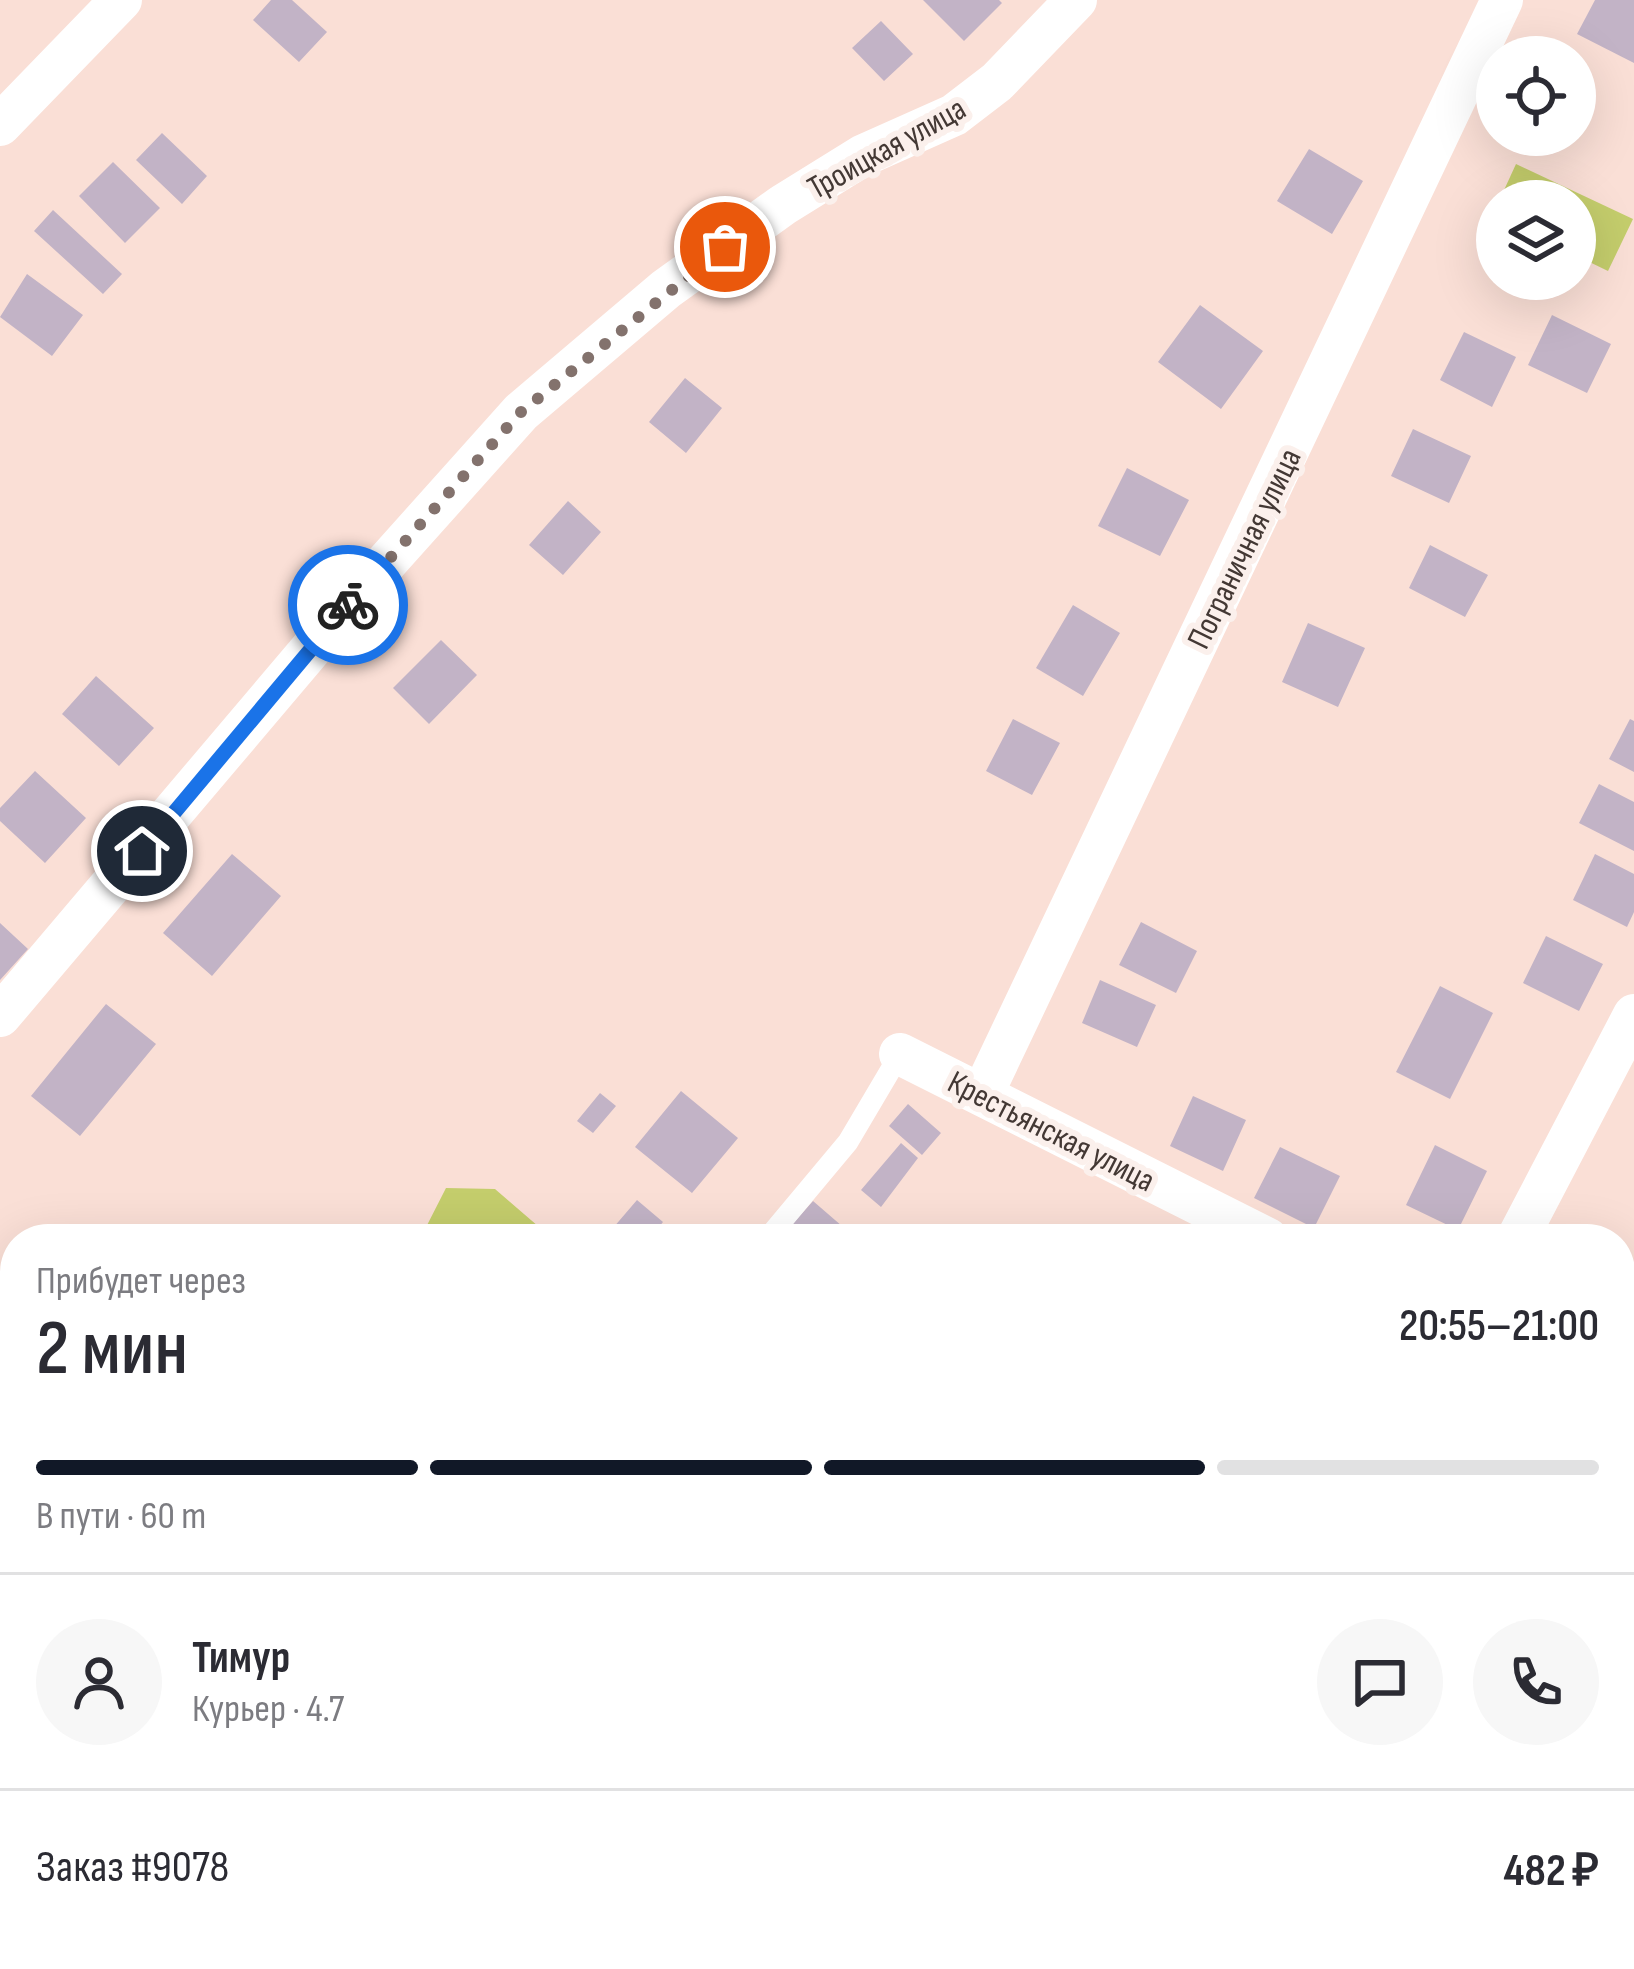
<!DOCTYPE html>
<html lang="ru">
<head>
<meta charset="utf-8">
<style>
  :root { --surface:#fff; --page:#f7f7f7; --text:#2b2b33; --muted:#7c7c81; --line:#e1e1e2; --accent:#111827 }
  body { margin:0; font-family:"Sofia Sans Condensed",sans-serif; background:var(--page); color:var(--text); height:100vh; display:flex; flex-direction:column; font-size:45px; white-space:nowrap }
  * { box-sizing:border-box; margin:0 }
  p { font-size:39px; color:var(--muted) }
  .icon { flex:none; width:66px; height:66px; fill:none; stroke:currentColor; stroke-width:2; stroke-linecap:round; stroke-linejoin:round }
  .map { position:relative; flex:1; overflow:hidden }
  .details { position:absolute; left:0px; top:1224px; width:1635px; height:747px; display:flex; flex-direction:column; background:var(--surface); border-radius:48px 48px 0 0; box-shadow:0 12px 48px #0002 }
  .details>* { flex:none }
  .controls { position:absolute; left:1476px; top:36px; display:grid; gap:24px }
  .controls a { display:grid; place-items:center; width:120px; height:120px; border-radius:50%; background:var(--surface); box-shadow:0 12px 48px #0002; font-size:60px }
  .pin { position:absolute; display:grid; place-items:center; width:102px; height:102px; color:#fff; margin:-51px; border:6px solid #fff; border-radius:50%; box-shadow:0 3px 12px #0007 }
  .courier { position:absolute; display:grid; place-items:center; width:120px; height:120px; margin:-60px; border:9px solid #1a73e8; border-radius:50%; background:#fff; color:#222; box-shadow:0 3px 15px #0007 }
  .head em { font-style:normal; font-weight:600 }
  .head div { display:flex; flex-direction:column-reverse }
  .head { display:flex; align-items:center; justify-content:space-between; height:204px; padding:0 36px }
  h1 { font-size:78px; font-weight:600; line-height:90px }
  .bar { display:grid; grid-template-columns:repeat(4,1fr); gap:18px 12px; align-content:center; height:144px; padding:0 36px }
  .bar i { height:15px; border-radius:9px; background:var(--line) }
  .bar .selected { background:var(--accent) }
  .bar p { grid-column:span 4 }
  .line { display:flex; align-items:center; gap:30px; padding:0 36px; border-top:3px solid var(--line) }
  .line div { flex:1 }
  .round { display:grid; place-items:center; flex:none; width:126px; height:126px; border-radius:63px; background:var(--page) }
  .map>svg:first-child { display:block }
  .green { fill:#c4cd6c }
  .lines { fill:none; stroke-linecap:round; stroke-linejoin:round }
  .stream { stroke:#44d2f5; stroke-width:10 }
  .building { fill:#c2b3c6 }
  .lane { stroke:#fff; stroke-width:21 }
  .street { stroke:#fff; stroke-width:42 }
  .done { stroke:#83726d; stroke-width:12; stroke-dasharray:0 21.6 }
  .route { stroke:#1a73e8; stroke-width:15 }
  .labels { text-anchor:middle; stroke-width:12; stroke-linejoin:round; paint-order:stroke }
  .street-label { font-size:33px; fill:#433834; stroke:#fbf0ec }
</style>
</head>
<body>
<div class="map">
<svg width="1634" height="1969" viewBox="0 0 1634 1969">
  <rect width="100%" height="100%" fill="#fadfd6"/>
  <path class="green" d="M 1516,164 L 1633,219 L 1608,271 L 1575,255 L 1575,201 L 1499,201 Z
    M 446,1188 L 495,1189 L 553,1239 L 420,1239 Z
    M 15,1510 L 15,1956 L 315,1956 L 309,1969 L 0,1969 L 0,1550 Z"/>
  <g class="lines">
    <path class="stream" d="M 0,1366 L 15,1386
      M 0,1730 L 15,1710"/>
  </g>
  <path class="building" d="M 271,0 L 292,0 L 327,32 L 299,62 L 253,20 Z
    M 923,0 L 999,0 L 1002,3 L 964,41 Z
    M 1595,0 L 1634,0 L 1634,63 L 1577,34 Z
    M 881,21 L 913,54 L 884,81 L 852,48 Z
    M 1497,117 L 1497,135 L 1537,135 L 1530,151 L 1490,132 Z
    M 162,133 L 207,176 L 182,204 L 136,160 Z
    M 1309,149 L 1363,181 L 1332,234 L 1277,201 Z
    M 113,162 L 160,208 L 125,243 L 79,196 Z
    M 53,210 L 122,274 L 103,294 L 34,231 Z
    M 27,274 L 83,315 L 52,356 L 0,317 Z
    M 1200,305 L 1263,351 L 1221,409 L 1158,362 Z
    M 1552,315 L 1611,344 L 1587,393 L 1528,365 Z
    M 1464,332 L 1516,357 L 1492,407 L 1440,380 Z
    M 685,378 L 722,408 L 686,453 L 649,422 Z
    M 1413,429 L 1471,456 L 1449,503 L 1391,476 Z
    M 1127,468 L 1189,500 L 1160,556 L 1098,526 Z
    M 568,501 L 601,532 L 563,575 L 529,545 Z
    M 1430,545 L 1488,575 L 1465,617 L 1409,588 Z
    M 1073,605 L 1120,633 L 1083,696 L 1036,668 Z
    M 1308,623 L 1365,648 L 1338,707 L 1282,682 Z
    M 441,640 L 477,675 L 429,724 L 393,688 Z
    M 96,676 L 154,728 L 119,766 L 62,714 Z
    M 1013,719 L 1060,743 L 1032,795 L 986,771 Z
    M 1630,719 L 1634,721 L 1634,772 L 1609,759 Z
    M 35,771 L 86,818 L 45,863 L 0,821 L 0,808 Z
    M 1599,784 L 1634,802 L 1634,851 L 1579,823 Z
    M 232,854 L 281,896 L 212,976 L 163,933 Z
    M 1595,854 L 1634,874 L 1634,912 L 1627,927 L 1573,900 Z
    M 1141,922 L 1197,951 L 1176,993 L 1119,965 Z
    M 0,923 L 28,949 L 0,980 Z
    M 1546,936 L 1603,964 L 1579,1011 L 1523,983 Z
    M 1100,980 L 1156,1005 L 1137,1047 L 1082,1023 Z
    M 1440,986 L 1493,1013 L 1450,1099 L 1396,1072 Z
    M 106,1004 L 156,1044 L 80,1136 L 31,1096 Z
    M 681,1091 L 738,1138 L 692,1193 L 635,1147 Z
    M 600,1093 L 616,1106 L 593,1133 L 577,1121 Z
    M 1193,1096 L 1246,1120 L 1223,1171 L 1170,1146 Z
    M 908,1104 L 941,1133 L 922,1155 L 889,1126 Z
    M 901,1143 L 918,1158 L 881,1207 L 861,1190 Z
    M 1435,1145 L 1487,1171 L 1458,1230 L 1406,1205 Z
    M 1280,1147 L 1340,1176 L 1314,1228 L 1254,1198 Z
    M 637,1200 L 663,1222 L 649,1239 L 612,1239 L 607,1235 Z
    M 813,1201 L 857,1239 L 779,1239 Z
    M 1620,1526 L 1634,1532 L 1634,1611 L 1620,1604 Z
    M 1622,1624 L 1634,1630 L 1634,1665 L 1620,1658 Z
    M 998,1956 L 1088,1956 L 1115,1969 L 992,1969 Z
    M 1424,1956 L 1472,1956 L 1466,1969 L 1450,1969 Z"/>
  <g class="lines">
    <path class="lane" d="M 767,1239 L 848,1142 L 900,1054"/>
    <path class="street" d="M 0,125 L 121,0
      M 0,1016 L 350,603 L 521,412 L 666,289 L 783,205 L 862,156 L 954,115 L 997,82 L 1076,0
      M 900,1054 L 1268,1239
      M 982,1095 L 1502,0
      M 1517,1239 L 1634,1015
      M 1620,1410 L 1634,1416
      M 1620,1933 L 1634,1940
      M 817,1956 L 838,1969
      M 1278,1969 L 1285,1956"/>
  </g>
  <g class="lines">
    <path class="done" d="M 348,605 L 521,412 L 725,247"/>
    <path class="route" d="M 142,851 L 348,605"/>
  </g>
  <g class="labels">
    <g class="street-label">
      <text transform="translate(886 147) rotate(-29)" y="12">Троицкая улица</text>
      <text transform="translate(1243 548) rotate(-64)" y="12">Пограничная улица</text>
      <text transform="translate(1052 1130) rotate(27)" y="12">Крестьянская улица</text>
    </g>
  </g>
</svg>
<div class="controls">
<a><svg class="icon" aria-label="locate" viewBox="0 0 24 24"><circle cx="12" cy="12" r="6"/><path d="M12 2v4M12 18v4M2 12h4M18 12h4"/></svg></a>
<a><svg class="icon" aria-label="layers" viewBox="0 0 24 24"><path d="M12 4l9 5-9 5-9-5zM3 14l9 5 9-5"/></svg></a>
</div>
<div class="pin" style="left:725px;top:247px;background:#ea580c"><svg class="icon" aria-label="bag" viewBox="0 0 24 24"><path d="M5 8h14l-1 12H6zM9 8a3 3 0 0 1 6 0"/></svg></div>
<div class="pin" style="left:142px;top:851px;background:#1f2937"><svg class="icon" aria-label="home" viewBox="0 0 24 24"><path d="M3 11l9-7 9 7M6 9v11h12V9"/></svg></div>
<div class="courier" style="left:348px;top:605px"><svg class="icon" aria-label="bike" viewBox="0 0 24 24"><circle cx="6" cy="16" r="4"/><circle cx="18" cy="16" r="4"/><path d="M6 16l4-8h5l3 8M10 8l3 8H6M13 5h3"/></svg></div>
<section class="details">
<div class="head"><div><h1>2 мин</h1><p>Прибудет через</p></div><em>20:55–21:00</em></div>
<div class="bar"><i class="selected"></i><i class="selected"></i><i class="selected"></i><i></i><p>В пути · 60 m</p></div>
<div class="line" style="height:216px"><a class="round"><svg class="icon" aria-label="person" viewBox="0 0 24 24"><circle cx="12" cy="8" r="4"/><path d="M4 21q1-7 8-7t8 7"/></svg></a><div><b>Тимур</b><p>Курьер · 4.7</p></div><a class="round"><svg class="icon" aria-label="chat" viewBox="0 0 24 24"><path d="M4 5h16v11H9l-5 4z"/></svg></a><a class="round"><svg class="icon" aria-label="phone" viewBox="0 0 24 24"><path d="M5 4h4l2 5-3 2q2 4 5 5l2-3 5 2v4C11 20 4 13 5 4z"/></svg></a></div>
<div class="line" style="height:156px"><div>Заказ #9078</div><b>482 ₽</b></div>
</section>
</div>
</body>
</html>
